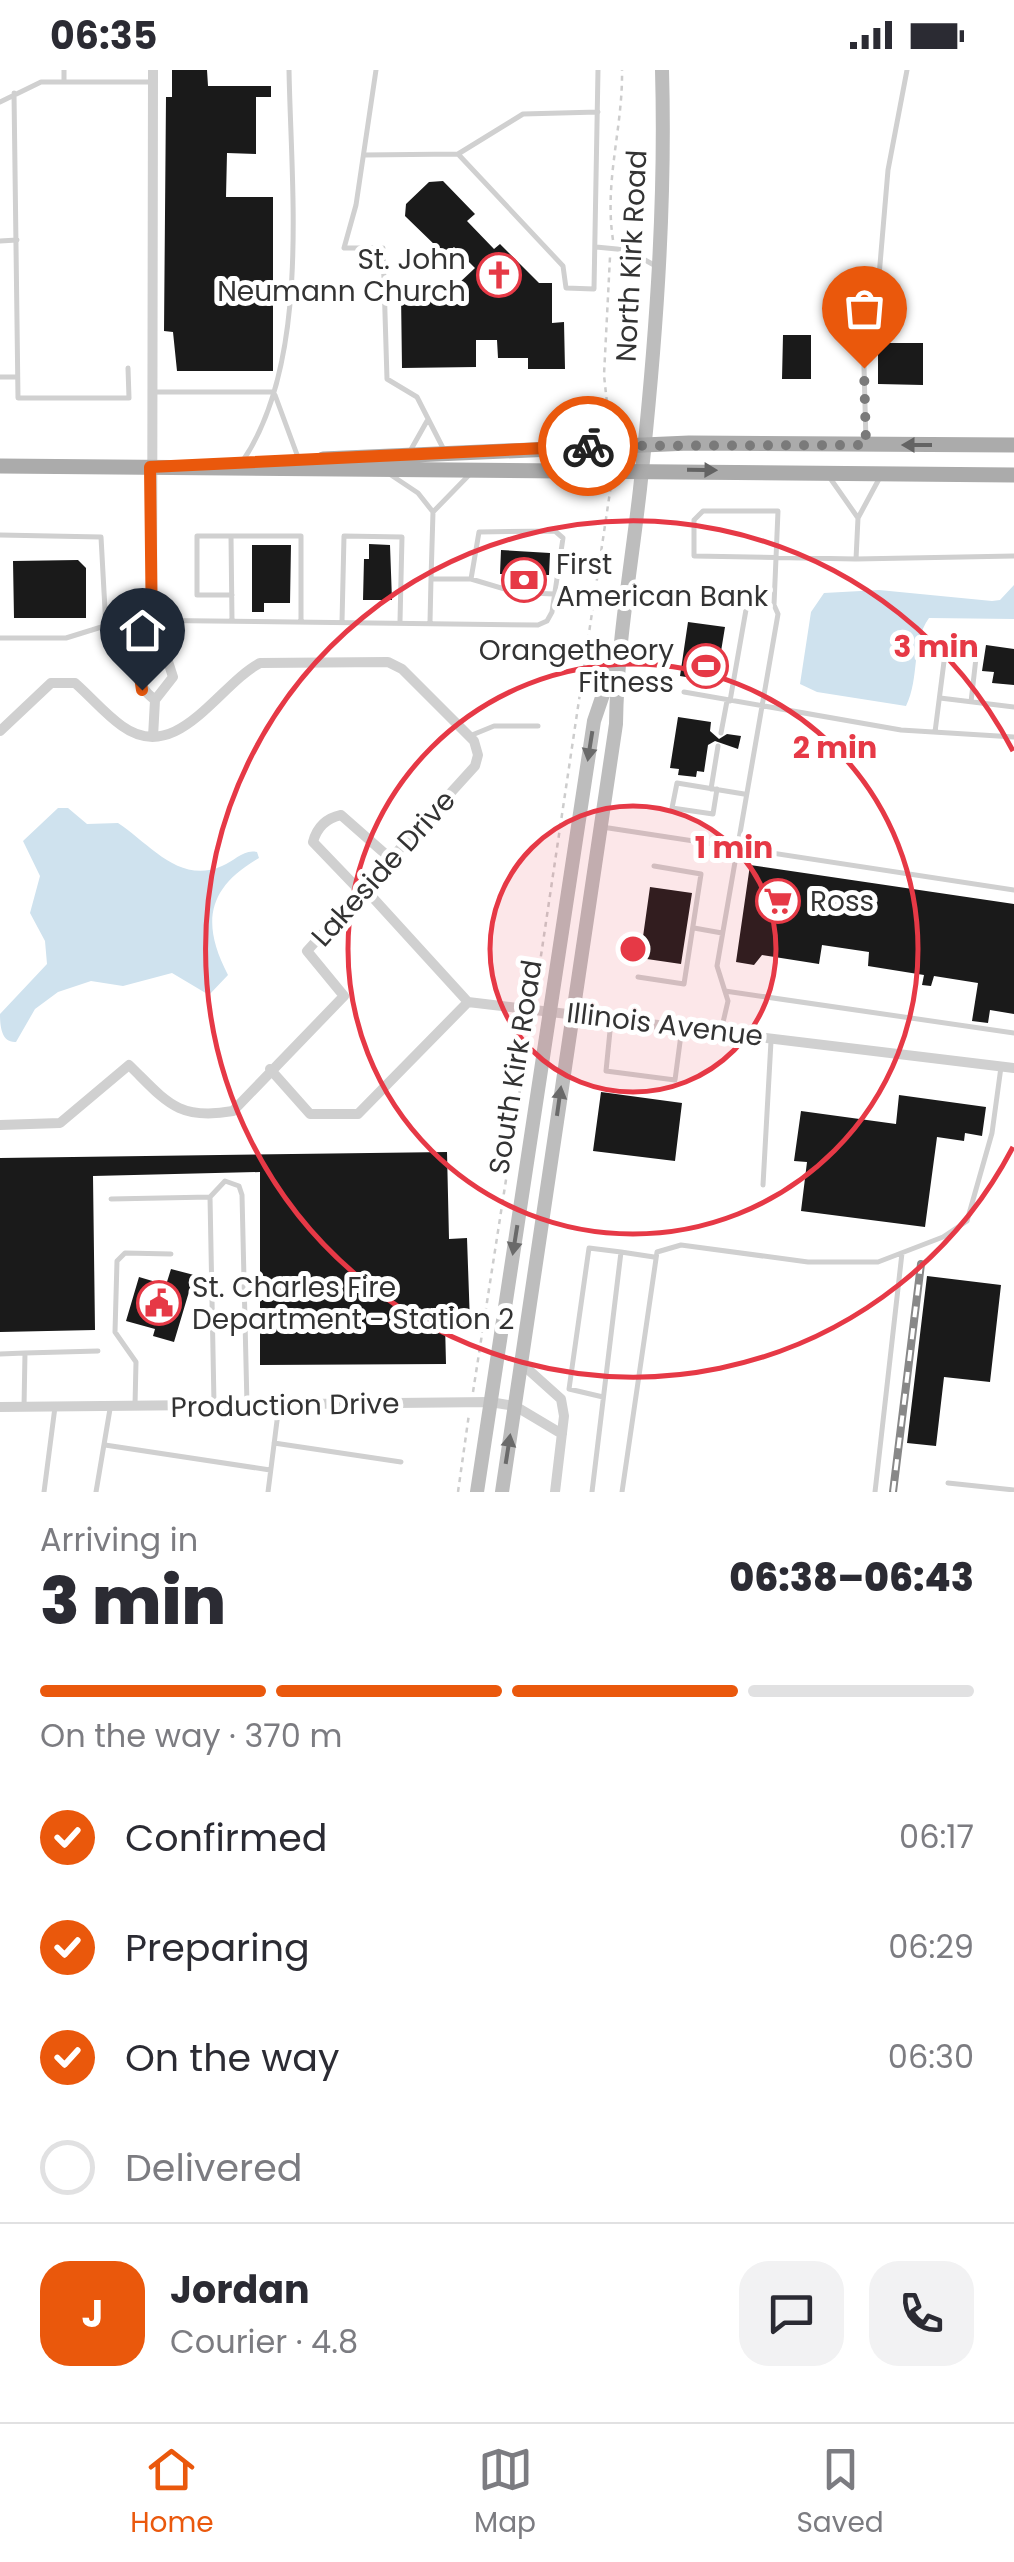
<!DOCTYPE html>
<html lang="en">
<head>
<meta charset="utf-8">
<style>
  :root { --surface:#fff; --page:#f2f2f3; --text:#2b2b33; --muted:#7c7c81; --line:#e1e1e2; --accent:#ea580c }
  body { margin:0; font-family:Poppins,sans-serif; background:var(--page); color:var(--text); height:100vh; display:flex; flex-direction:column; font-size:38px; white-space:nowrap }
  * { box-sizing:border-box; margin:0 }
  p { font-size:32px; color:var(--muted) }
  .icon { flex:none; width:55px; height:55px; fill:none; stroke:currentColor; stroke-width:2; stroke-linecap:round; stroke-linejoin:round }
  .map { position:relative; height:1422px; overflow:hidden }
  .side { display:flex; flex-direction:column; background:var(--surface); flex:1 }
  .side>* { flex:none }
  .pin { position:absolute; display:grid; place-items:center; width:85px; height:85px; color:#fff; margin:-102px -42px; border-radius:50% 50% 50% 0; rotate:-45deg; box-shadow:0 0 10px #0007 }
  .pin .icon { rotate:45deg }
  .courier { position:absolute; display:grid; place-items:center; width:100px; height:100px; margin:-50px; border:8px solid #ea580c; border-radius:50%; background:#fff; color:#222; box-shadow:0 2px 12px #0007 }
  .summary em { font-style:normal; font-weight:800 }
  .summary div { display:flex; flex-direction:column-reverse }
  .summary { display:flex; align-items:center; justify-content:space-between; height:170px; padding:0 40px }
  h1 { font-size:65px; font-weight:800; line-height:75px }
  .bar { display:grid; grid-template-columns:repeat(4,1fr); gap:15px 10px; align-content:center; height:120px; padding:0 40px }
  .bar i { height:12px; border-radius:8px; background:var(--line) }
  .bar .selected { background:var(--accent) }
  .bar p { grid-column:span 4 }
  .line { display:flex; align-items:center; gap:25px; padding:0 40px; border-top:2px solid var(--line) }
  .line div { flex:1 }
  .round { display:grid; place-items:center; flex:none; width:105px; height:105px; border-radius:30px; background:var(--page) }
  ol { padding:0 40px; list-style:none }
  li { display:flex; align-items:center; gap:30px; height:110px }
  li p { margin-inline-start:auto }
  li .icon { padding:10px; border-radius:50%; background:var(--accent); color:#fff; stroke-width:4 }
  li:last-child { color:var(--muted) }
  li i { width:55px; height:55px; border:5px solid var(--line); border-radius:50% }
  .status { display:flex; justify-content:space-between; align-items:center; height:70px; padding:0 50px; background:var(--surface); direction:ltr }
  .status svg { height:28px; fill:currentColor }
  .menu { display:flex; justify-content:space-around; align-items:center; height:140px; border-top:2px solid var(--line); background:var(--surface); font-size:28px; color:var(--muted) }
  .menu a { display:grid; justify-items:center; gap:5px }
  .menu .selected { color:var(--accent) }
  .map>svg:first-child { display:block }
  .water { fill:#cfe2ee }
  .building { fill:#1a1a1a }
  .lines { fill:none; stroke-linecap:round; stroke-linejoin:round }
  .path { stroke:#cdcdcd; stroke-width:2.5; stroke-dasharray:5 5; stroke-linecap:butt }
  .service { stroke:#d0d0d0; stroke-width:5 }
  .minor { stroke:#d0d0d0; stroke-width:10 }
  .secondary { stroke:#bdbdbd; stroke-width:14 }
  .primary { stroke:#ababab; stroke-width:15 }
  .rail-casing { stroke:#888; stroke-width:8 }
  .rail { stroke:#fff; stroke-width:4; stroke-dasharray:11; stroke-linecap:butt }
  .oneway { fill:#636363 }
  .oneway2 { fill:#6a6a6a }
  .done { stroke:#7a7a7a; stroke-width:10; stroke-dasharray:0 18 }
  .route { stroke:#ea580c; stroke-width:12 }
  .ring { fill:none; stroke:#e63946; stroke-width:5 }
  .labels { text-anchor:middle; stroke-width:10; stroke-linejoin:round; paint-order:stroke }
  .street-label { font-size:28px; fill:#333; stroke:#fff }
  .poi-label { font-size:28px; fill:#333; stroke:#fff; text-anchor:start }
  .centre { fill:#e63946; stroke:#fff; stroke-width:5 }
  .ring-label { font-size:30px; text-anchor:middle; font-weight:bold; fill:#e63946; stroke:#fff; stroke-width:10; stroke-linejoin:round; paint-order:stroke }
</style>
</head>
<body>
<div class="status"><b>06:35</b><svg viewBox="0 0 49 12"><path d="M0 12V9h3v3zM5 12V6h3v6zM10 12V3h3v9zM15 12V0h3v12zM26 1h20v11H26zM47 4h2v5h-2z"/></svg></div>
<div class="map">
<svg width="1014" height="1422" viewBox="0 0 1014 1422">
  <rect width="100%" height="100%" fill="#fff"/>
  <path class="water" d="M 1014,515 L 1014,549 L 929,548 C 911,573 920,608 906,636 L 817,622 L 800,614 L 811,542 L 824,523 L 879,520 L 992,531 L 1000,530 Z
    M 58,738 L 68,738 L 87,754 L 118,753 C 149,773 179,815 222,796 C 235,791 243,779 257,782 L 259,788 C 207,818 201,853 228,905 L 209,925 L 172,903 L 123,916 L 91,911 L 58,922 L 35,939 L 16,972 C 1,973 0,955 0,944 L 47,894 L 45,871 L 30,843 L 40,806 L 23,771 Z"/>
  <path class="building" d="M 172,0 L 207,0 L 208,16 L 271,16 L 271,27 L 256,27 L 256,84 L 227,83 L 226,127 L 273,127 L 273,301 L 177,301 L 173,262 L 164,261 L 166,27 L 172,27 Z
    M 443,111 L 475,144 L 467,151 L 494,179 L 500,174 L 539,213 L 552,213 L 552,253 L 564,252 L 565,299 L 528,299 L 528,288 L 498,288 L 497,270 L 476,270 L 476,297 L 402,298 L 401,224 L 468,223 L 458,214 L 475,198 L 454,177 L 447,183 L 439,179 L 405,146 L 406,134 L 429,112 Z
    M 783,265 L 811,265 L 811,309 L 782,309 Z
    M 878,273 L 923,273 L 923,315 L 878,314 Z
    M 369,474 L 390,475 L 392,530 L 363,530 L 364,489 L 369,489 Z
    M 252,475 L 291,475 L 290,533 L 264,533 L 264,542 L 252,542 Z
    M 501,480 L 550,483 L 549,505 L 542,505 L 525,521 L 530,530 L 515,530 L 521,520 L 506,504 L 500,504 Z
    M 78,490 L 86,498 L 86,548 L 14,548 L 13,491 Z
    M 688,552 L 725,557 L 716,612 L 680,606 Z
    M 986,575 L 1014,579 L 1014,615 L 992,613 L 994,602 L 982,601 Z
    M 678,647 L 711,652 L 710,661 L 719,669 L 727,664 L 741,666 L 738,679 L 715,671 L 708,675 L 704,702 L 697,701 L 696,707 L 678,705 L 679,699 L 670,698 Z
    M 750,795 L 1014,834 L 1014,944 L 990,940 L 988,953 L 972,951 L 978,913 L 934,906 L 931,916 L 922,915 L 924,905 L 868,896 L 869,882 L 822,875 L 819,894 L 762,885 L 754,895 L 736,892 Z
    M 650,817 L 692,823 L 681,894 L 640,888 Z
    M 601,1022 L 682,1033 L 675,1091 L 593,1081 Z
    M 899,1025 L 986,1037 L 982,1066 L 965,1063 L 964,1071 L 937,1067 L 925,1157 L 801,1141 L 807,1092 L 794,1091 L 801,1041 L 896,1054 Z
    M 447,1082 L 449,1169 L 467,1168 L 470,1253 L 445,1253 L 446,1294 L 260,1295 L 260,1102 L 93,1106 L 95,1260 L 0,1262 L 0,1088 Z
    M 171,1199 L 194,1205 L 174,1272 L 153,1266 L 155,1259 L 126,1251 L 139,1207 L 166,1215 Z
    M 927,1206 L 1001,1215 L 990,1312 L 944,1307 L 936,1376 L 907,1373 Z"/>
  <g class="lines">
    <path class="path" d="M 613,170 C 604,111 623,58 622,0
      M 610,362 L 604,305 L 610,187
      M 535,926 L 611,415
      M 473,1322 L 531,949
      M 458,1422 L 469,1344"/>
    <path class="service" d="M 376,0 L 356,135 L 344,178 L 383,178 L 387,309 L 417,327 L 444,380
      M 64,12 L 64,0
      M 14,23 L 18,328 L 129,328 L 128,298
      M 0,32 L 41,12 L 152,12
      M 458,84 L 563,196 L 566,218 L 594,219 L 598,0
      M 364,85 L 458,84 L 523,44 L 598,42
      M 0,171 L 17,170
      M 596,177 L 627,180 L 654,195
      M 0,307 L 17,307
      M 152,322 L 274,322
      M 275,325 L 299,390
      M 866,372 L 863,260 L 878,218 L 888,100 L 907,0
      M 409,383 L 427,351
      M 242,392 C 311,292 291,117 289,0
      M 391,405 L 418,423 L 433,442
      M 830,408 L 858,448 L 879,409
      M 0,465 L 101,467 L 106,558
      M 231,466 L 301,466 L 301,551
      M 856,489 L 1014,486
      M 431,509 L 433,442 L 471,403
      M 471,509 L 515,522
      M 531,523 L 554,524
      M 232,525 L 197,525 L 197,466 L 231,466 L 232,551
      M 705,532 L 747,534
      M 774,535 L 778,441 L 703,441 L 694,450 L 694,486 L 856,489 L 858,448
      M 342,552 L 344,466 L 402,467 L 400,551
      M 0,568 L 66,568 L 124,550 L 538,555 L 547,551 L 552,542 L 563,468 L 555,461 L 479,462 L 471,509 L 431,509 L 430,552
      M 684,622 L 901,660 L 1014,667
      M 940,628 L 1014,637
      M 935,662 L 946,576 L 977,579 L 971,632
      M 721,663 L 727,631
      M 472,665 L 494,656 L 538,656
      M 711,719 L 718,676
      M 717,719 L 713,744 L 672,738 L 677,713 L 744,724
      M 602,757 L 1014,820
      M 694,858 L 722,863
      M 638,907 L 684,914 L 701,804 L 654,796
      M 725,921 L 1014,963
      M 611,951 L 606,1001 L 675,1010 L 682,957
      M 721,961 L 728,931 L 717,896 L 778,544 L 774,535 L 747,534 L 730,631
      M 763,1115 L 771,971
      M 210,1127 L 225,1111 L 239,1116 L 242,1125 L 247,1335
      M 111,1129 L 210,1127 L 214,1333
      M 0,1284 L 25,1283
      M 603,1327 L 569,1319 L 589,1178 L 621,1182
      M 135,1335 L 136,1292 L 115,1262 L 117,1191 L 125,1183 L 171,1184
      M 24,1337 L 25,1283 L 98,1281
      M 274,1373 L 401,1392
      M 105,1375 L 270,1400
      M 948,1413 L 1014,1420
      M 44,1422 L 55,1337
      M 96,1422 L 110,1339
      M 268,1422 L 279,1335
      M 592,1422 L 621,1182 L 654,1187
      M 622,1422 L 657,1182 L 681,1175 L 808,1192 L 878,1192 L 943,1167 L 967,1151 L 992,1063 L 1001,997
      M 875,1422 L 902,1183"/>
    <path class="minor" d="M 153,0 L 152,568 C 137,593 129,610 155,630
      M 152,568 L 164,579 L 173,607 L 155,630 L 153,667
      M 0,661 L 51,613 L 75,613 C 91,627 105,644 122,656 C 177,696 218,615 260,593 L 388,592 L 402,599 L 474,671 L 478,685 L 475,696 L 307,881 L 344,926 L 233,1041 C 177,1051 166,1031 129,995 L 60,1053 L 0,1055
      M 364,818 L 468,932 L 1014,998
      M 361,822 L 313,772 C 317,757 327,748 341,745 L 391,789
      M 270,999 L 310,1044 L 358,1044 L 468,932
      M 522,1294 L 561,1329 L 564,1346 L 555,1422
      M 0,1337 L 490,1332 L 515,1336 L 562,1364"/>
    <path class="secondary" d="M 477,1422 L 594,651 L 612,598
      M 502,1422 L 616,654 C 617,575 631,499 640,419 C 655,281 666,140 662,0"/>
    <path class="primary" d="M 323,389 L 689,373 L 1014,375
      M 0,396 L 1014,405"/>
    <g class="rail-casing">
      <path id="rail" d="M 893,1422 L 921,1194"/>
    </g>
    <use href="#rail" class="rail"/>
  </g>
  <defs><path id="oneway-solid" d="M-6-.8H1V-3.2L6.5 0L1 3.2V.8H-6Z" transform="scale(2.5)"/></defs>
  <g class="oneway">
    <use href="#oneway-solid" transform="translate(917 375) rotate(-180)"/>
    <use href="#oneway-solid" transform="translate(702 400) rotate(1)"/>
  </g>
  <g class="oneway2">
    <use href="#oneway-solid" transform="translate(590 676) rotate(99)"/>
    <use href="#oneway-solid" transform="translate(559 1031) rotate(-82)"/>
    <use href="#oneway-solid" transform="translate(515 1170) rotate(99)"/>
    <use href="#oneway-solid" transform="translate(508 1379) rotate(-81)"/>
  </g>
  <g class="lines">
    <path class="done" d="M 588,376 L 866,375 L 864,298"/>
    <path class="route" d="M 142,620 L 138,594 L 152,568 L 150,397 L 588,376"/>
  </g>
  <circle cx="633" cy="879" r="143" fill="#e63946" fill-opacity=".12"/>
  <g class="ring">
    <circle cx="633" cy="879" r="143"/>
    <circle cx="633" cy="879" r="285"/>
    <path d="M1013 1077A428 428 0 1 1 1013 681"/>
  </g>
  <defs>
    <g id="church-ring" transform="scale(2.25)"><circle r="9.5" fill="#fff" stroke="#e63946" stroke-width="1.5"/><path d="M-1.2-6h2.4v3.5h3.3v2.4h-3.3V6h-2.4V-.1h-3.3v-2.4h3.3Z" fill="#e63946"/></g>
    <g id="bank-ring" transform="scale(2.25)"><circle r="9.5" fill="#fff" stroke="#e63946" stroke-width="1.5"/><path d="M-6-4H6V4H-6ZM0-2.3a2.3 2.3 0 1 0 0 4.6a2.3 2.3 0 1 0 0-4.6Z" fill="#e63946"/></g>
    <g id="stadium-ring" transform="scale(2.25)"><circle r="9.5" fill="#fff" stroke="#e63946" stroke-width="1.5"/><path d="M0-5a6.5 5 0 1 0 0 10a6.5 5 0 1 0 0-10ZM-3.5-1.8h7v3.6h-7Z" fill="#e63946"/></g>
    <g id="supermarket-ring" transform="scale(2.25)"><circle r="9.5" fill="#fff" stroke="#e63946" stroke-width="1.5"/><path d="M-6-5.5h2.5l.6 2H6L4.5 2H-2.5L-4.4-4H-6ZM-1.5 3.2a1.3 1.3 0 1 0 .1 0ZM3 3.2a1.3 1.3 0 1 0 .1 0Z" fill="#e63946"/></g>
    <g id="civic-ring" transform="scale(2.25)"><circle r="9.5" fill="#fff" stroke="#e63946" stroke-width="1.5"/><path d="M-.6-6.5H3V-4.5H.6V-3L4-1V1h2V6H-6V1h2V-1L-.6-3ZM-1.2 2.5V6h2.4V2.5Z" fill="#e63946"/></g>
  </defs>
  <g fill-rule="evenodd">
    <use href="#church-ring" x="499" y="205"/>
    <use href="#bank-ring" x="524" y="510"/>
    <use href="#stadium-ring" x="706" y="596"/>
    <use href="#supermarket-ring" x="778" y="831"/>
    <use href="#civic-ring" x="159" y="1233"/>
  </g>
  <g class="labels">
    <g class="street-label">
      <text transform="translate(631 186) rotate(-87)" y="10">North Kirk Road</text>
      <text transform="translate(383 798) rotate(-48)" y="10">Lakeside Drive</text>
      <text transform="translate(665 954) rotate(7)" y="10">Illinois Avenue</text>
      <text transform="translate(515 997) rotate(-81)" y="10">South Kirk Road</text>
      <text transform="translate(285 1335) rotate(-1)" y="10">Production Drive</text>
    </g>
    <g class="poi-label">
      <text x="466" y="199" text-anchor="end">St. John<tspan x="466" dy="32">Neumann Church</tspan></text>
      <text x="556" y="504">First<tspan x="556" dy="32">American Bank</tspan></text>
      <text x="674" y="590" text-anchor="end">Orangetheory<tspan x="674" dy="32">Fitness</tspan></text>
      <text x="810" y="841">Ross</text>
      <text x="192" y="1227">St. Charles Fire<tspan x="192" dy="32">Department - Station 2</tspan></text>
    </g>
  </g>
  <circle cx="633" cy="879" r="15" class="centre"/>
  <g class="ring-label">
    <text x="936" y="587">3 min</text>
    <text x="835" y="688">2 min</text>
    <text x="734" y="788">1 min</text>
  </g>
</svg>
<div class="pin" style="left:864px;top:298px;background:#ea580c"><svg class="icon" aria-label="bag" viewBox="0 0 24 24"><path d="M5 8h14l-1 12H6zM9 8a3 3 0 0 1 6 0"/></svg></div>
<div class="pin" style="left:142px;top:620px;background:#1f2937"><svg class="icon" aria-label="home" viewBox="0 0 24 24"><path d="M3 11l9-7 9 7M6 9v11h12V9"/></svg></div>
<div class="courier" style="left:588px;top:376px"><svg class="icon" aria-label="bike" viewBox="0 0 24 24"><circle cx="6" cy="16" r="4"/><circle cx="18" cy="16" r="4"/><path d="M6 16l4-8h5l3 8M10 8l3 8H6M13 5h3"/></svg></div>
</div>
<section class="side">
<div class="summary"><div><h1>3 min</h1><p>Arriving in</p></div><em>06:38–06:43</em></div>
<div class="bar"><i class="selected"></i><i class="selected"></i><i class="selected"></i><i></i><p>On the way · 370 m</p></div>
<ol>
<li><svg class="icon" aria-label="check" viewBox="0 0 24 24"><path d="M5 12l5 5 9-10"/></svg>Confirmed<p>06:17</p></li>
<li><svg class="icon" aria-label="check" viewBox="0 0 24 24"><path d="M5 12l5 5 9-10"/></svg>Preparing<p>06:29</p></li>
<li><svg class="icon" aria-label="check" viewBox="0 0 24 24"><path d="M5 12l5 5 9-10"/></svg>On the way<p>06:30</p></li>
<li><i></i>Delivered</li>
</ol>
<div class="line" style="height:180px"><b class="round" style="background:var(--accent);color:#fff">J</b><div><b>Jordan</b><p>Courier · 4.8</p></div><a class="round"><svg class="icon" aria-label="chat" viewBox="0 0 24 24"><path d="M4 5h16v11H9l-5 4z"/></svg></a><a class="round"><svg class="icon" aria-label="phone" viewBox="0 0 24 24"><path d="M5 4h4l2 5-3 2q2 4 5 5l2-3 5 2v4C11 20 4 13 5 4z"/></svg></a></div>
</section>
<nav class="menu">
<a class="selected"><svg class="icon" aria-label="home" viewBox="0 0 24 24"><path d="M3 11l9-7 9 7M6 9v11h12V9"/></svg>Home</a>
<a><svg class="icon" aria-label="map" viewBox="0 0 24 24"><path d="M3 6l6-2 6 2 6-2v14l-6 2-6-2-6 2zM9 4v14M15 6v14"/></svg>Map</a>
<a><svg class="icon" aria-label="saved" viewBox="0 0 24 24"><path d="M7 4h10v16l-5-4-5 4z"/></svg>Saved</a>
</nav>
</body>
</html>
